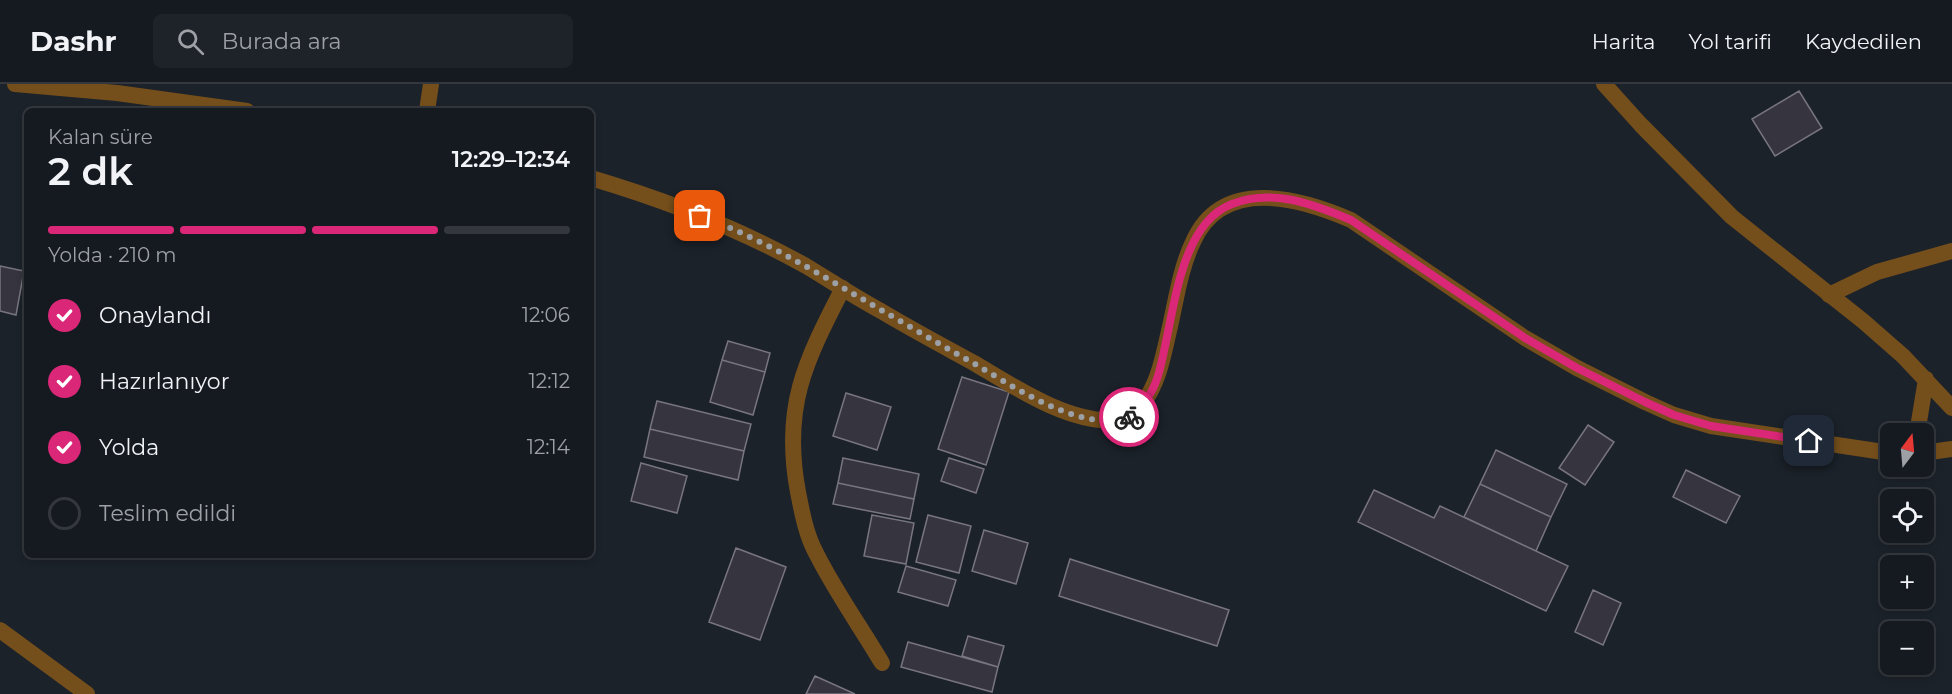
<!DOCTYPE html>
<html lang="tr">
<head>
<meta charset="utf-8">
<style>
  :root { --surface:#151a20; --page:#1e2329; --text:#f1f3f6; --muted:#9da1a5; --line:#34383e; --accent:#db2777 }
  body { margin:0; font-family:Montserrat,sans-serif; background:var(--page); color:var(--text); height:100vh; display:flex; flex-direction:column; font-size:22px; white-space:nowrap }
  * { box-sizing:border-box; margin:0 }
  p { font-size:20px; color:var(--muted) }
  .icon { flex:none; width:33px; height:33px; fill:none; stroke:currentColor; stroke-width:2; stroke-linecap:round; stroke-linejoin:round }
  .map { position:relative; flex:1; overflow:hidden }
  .sheet { position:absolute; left:24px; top:24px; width:570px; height:450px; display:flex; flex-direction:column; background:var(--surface); border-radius:9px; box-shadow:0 3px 9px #0003,0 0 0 2px var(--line) }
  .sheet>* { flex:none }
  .needle { width:39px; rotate:16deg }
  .controls { position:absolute; left:1880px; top:339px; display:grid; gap:12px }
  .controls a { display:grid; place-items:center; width:54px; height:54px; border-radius:9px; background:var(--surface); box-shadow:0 3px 9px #0003,0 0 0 2px var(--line); font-size:30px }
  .pin { position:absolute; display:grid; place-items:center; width:51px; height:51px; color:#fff; margin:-26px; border-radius:12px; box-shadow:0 3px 9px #0006 }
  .courier { position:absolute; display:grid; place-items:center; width:60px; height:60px; margin:-30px; border:4px solid #db2777; border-radius:50%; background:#fff; color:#222; box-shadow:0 2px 8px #0007 }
  .headline em { font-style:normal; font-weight:600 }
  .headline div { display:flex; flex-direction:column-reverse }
  .headline { display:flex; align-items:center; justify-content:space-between; height:102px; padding:0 24px }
  h1 { font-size:39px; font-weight:600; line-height:45px }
  .bar { display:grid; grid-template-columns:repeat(4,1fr); gap:9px 6px; align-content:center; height:72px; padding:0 24px }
  .bar i { height:8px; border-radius:4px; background:var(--line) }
  .bar .active { background:var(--accent) }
  .bar p { grid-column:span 4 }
  ol { padding:0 24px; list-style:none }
  li { display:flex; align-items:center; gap:18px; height:66px }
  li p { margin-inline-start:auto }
  li .icon { padding:6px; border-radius:50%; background:var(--accent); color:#fff; stroke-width:4 }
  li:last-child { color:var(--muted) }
  li i { width:33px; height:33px; border:3px solid var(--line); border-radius:50% }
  header { display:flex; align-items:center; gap:36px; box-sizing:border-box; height:84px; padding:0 30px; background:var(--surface); border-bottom:2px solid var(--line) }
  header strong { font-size:28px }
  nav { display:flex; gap:33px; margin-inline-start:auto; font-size:21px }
  .search { width:420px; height:54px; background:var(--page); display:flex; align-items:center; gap:15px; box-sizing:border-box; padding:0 21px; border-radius:9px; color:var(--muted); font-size:22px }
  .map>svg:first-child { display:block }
  .building { fill:#36343e; stroke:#787580; stroke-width:1.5 }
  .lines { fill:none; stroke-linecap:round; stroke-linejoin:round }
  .service { stroke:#754f1b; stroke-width:16 }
  .minor { stroke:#754f1b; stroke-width:16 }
  .done { stroke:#9ca1a7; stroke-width:6; stroke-dasharray:0 10.8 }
  .route { stroke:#db2777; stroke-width:8 }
</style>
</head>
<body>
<header>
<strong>Dashr</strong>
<div class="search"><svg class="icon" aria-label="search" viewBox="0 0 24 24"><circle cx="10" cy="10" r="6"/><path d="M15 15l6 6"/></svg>Burada ara</div>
<nav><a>Harita</a><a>Yol tarifi</a><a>Kaydedilen</a></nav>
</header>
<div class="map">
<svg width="1952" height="610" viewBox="0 0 1952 610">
  <rect width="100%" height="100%" fill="#1c222a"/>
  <path class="building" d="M 1799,7 L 1822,44 L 1775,72 L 1752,35 Z
    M 0,182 L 24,187 L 16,231 L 0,227 Z
    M 728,257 L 770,269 L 765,288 L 722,276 Z
    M 722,276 L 765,288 L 753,331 L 710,318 Z
    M 962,293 L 1009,308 L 986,381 L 938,365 Z
    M 846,309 L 891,323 L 877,366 L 833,352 Z
    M 657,317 L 751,340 L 744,367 L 650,345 Z
    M 1588,341 L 1614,358 L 1585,401 L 1559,384 Z
    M 650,345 L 744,367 L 738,396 L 644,373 Z
    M 1496,366 L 1567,400 L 1551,433 L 1480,400 Z
    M 843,374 L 919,390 L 914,415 L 838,399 Z
    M 949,374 L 984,385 L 976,409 L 941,397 Z
    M 641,379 L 687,392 L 677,429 L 631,417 Z
    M 1686,386 L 1740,412 L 1726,439 L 1673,413 Z
    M 838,399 L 914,415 L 910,435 L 833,420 Z
    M 1480,400 L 1551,433 L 1536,467 L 1464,433 Z
    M 1374,406 L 1434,434 L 1440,422 L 1568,482 L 1546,527 L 1358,438 Z
    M 872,431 L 914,439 L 906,480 L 864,472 Z
    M 928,431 L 971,442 L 959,489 L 916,478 Z
    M 984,446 L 1028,459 L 1016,500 L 972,487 Z
    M 736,464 L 786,483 L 760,556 L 709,538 Z
    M 1070,475 L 1229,526 L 1217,562 L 1059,512 Z
    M 906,482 L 956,496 L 948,522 L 898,508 Z
    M 1593,506 L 1621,519 L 1603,561 L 1575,548 Z
    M 968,552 L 1004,562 L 998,583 L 962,572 Z
    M 908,558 L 998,583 L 992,608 L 901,583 Z
    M 815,592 L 855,610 L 806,610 Z"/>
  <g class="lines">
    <path class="service" d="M 427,27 L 431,0
      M 1829,211 L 1877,188 L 1952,167"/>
    <path class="minor" d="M 15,0 L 117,9 L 247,27
      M 1604,0 L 1641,41 L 1732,133 L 1863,237 L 1903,272 L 1952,324
      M 591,94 C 665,116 738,144 806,182 C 831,197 855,213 881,227 C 911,245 943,262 974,279 C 1013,302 1069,340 1116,336 C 1128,335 1135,328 1143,319 C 1159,298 1163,272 1169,247 C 1176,217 1180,185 1193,158 C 1222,92 1300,114 1351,136 L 1525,254 L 1577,284 L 1645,318 L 1674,331 L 1711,342 L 1890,369
      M 843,204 C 805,278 782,323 798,408 C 802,428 806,451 816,469 C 835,507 860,542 882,579
      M 1917,350 L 1926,295
      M 1923,369 L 1952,365
      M 0,546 L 87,610"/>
  </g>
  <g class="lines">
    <path class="done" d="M 700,132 C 737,145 773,164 807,183 C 863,215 918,248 973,279 C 1011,301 1053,330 1097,336 C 1108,337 1119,337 1129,333"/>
    <path class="route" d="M 1129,333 C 1136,326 1145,319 1150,310 C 1158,297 1161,281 1164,267 C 1175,220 1182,139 1232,120 C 1272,104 1313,120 1351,136 L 1525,254 L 1577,284 L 1645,318 L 1674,331 L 1711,342 L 1809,357"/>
  </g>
</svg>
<div class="controls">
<a><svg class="needle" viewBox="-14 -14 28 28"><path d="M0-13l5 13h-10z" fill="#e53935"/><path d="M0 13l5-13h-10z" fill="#9da1a5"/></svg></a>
<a><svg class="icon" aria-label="locate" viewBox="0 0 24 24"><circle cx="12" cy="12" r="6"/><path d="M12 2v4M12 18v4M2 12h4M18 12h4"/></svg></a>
<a>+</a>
<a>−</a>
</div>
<div class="pin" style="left:700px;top:132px;background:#ea580c"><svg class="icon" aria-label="bag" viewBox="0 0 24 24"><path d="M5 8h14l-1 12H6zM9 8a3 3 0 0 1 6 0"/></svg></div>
<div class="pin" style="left:1809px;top:357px;background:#1f2937"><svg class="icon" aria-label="home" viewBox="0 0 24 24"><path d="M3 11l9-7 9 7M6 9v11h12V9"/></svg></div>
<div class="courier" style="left:1129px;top:333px"><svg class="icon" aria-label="bike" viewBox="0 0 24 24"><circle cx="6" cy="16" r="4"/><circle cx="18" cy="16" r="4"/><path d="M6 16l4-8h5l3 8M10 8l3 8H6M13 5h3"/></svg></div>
<section class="sheet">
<div class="headline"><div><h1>2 dk</h1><p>Kalan süre</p></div><em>12:29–12:34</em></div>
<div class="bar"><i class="active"></i><i class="active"></i><i class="active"></i><i></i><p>Yolda · 210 m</p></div>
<ol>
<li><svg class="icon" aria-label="check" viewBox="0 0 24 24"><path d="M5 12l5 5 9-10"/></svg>Onaylandı<p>12:06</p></li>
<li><svg class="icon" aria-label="check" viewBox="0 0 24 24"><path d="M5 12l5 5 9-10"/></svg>Hazırlanıyor<p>12:12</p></li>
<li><svg class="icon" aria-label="check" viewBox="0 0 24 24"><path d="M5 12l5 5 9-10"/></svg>Yolda<p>12:14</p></li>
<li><i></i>Teslim edildi</li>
</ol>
</section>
</div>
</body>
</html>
